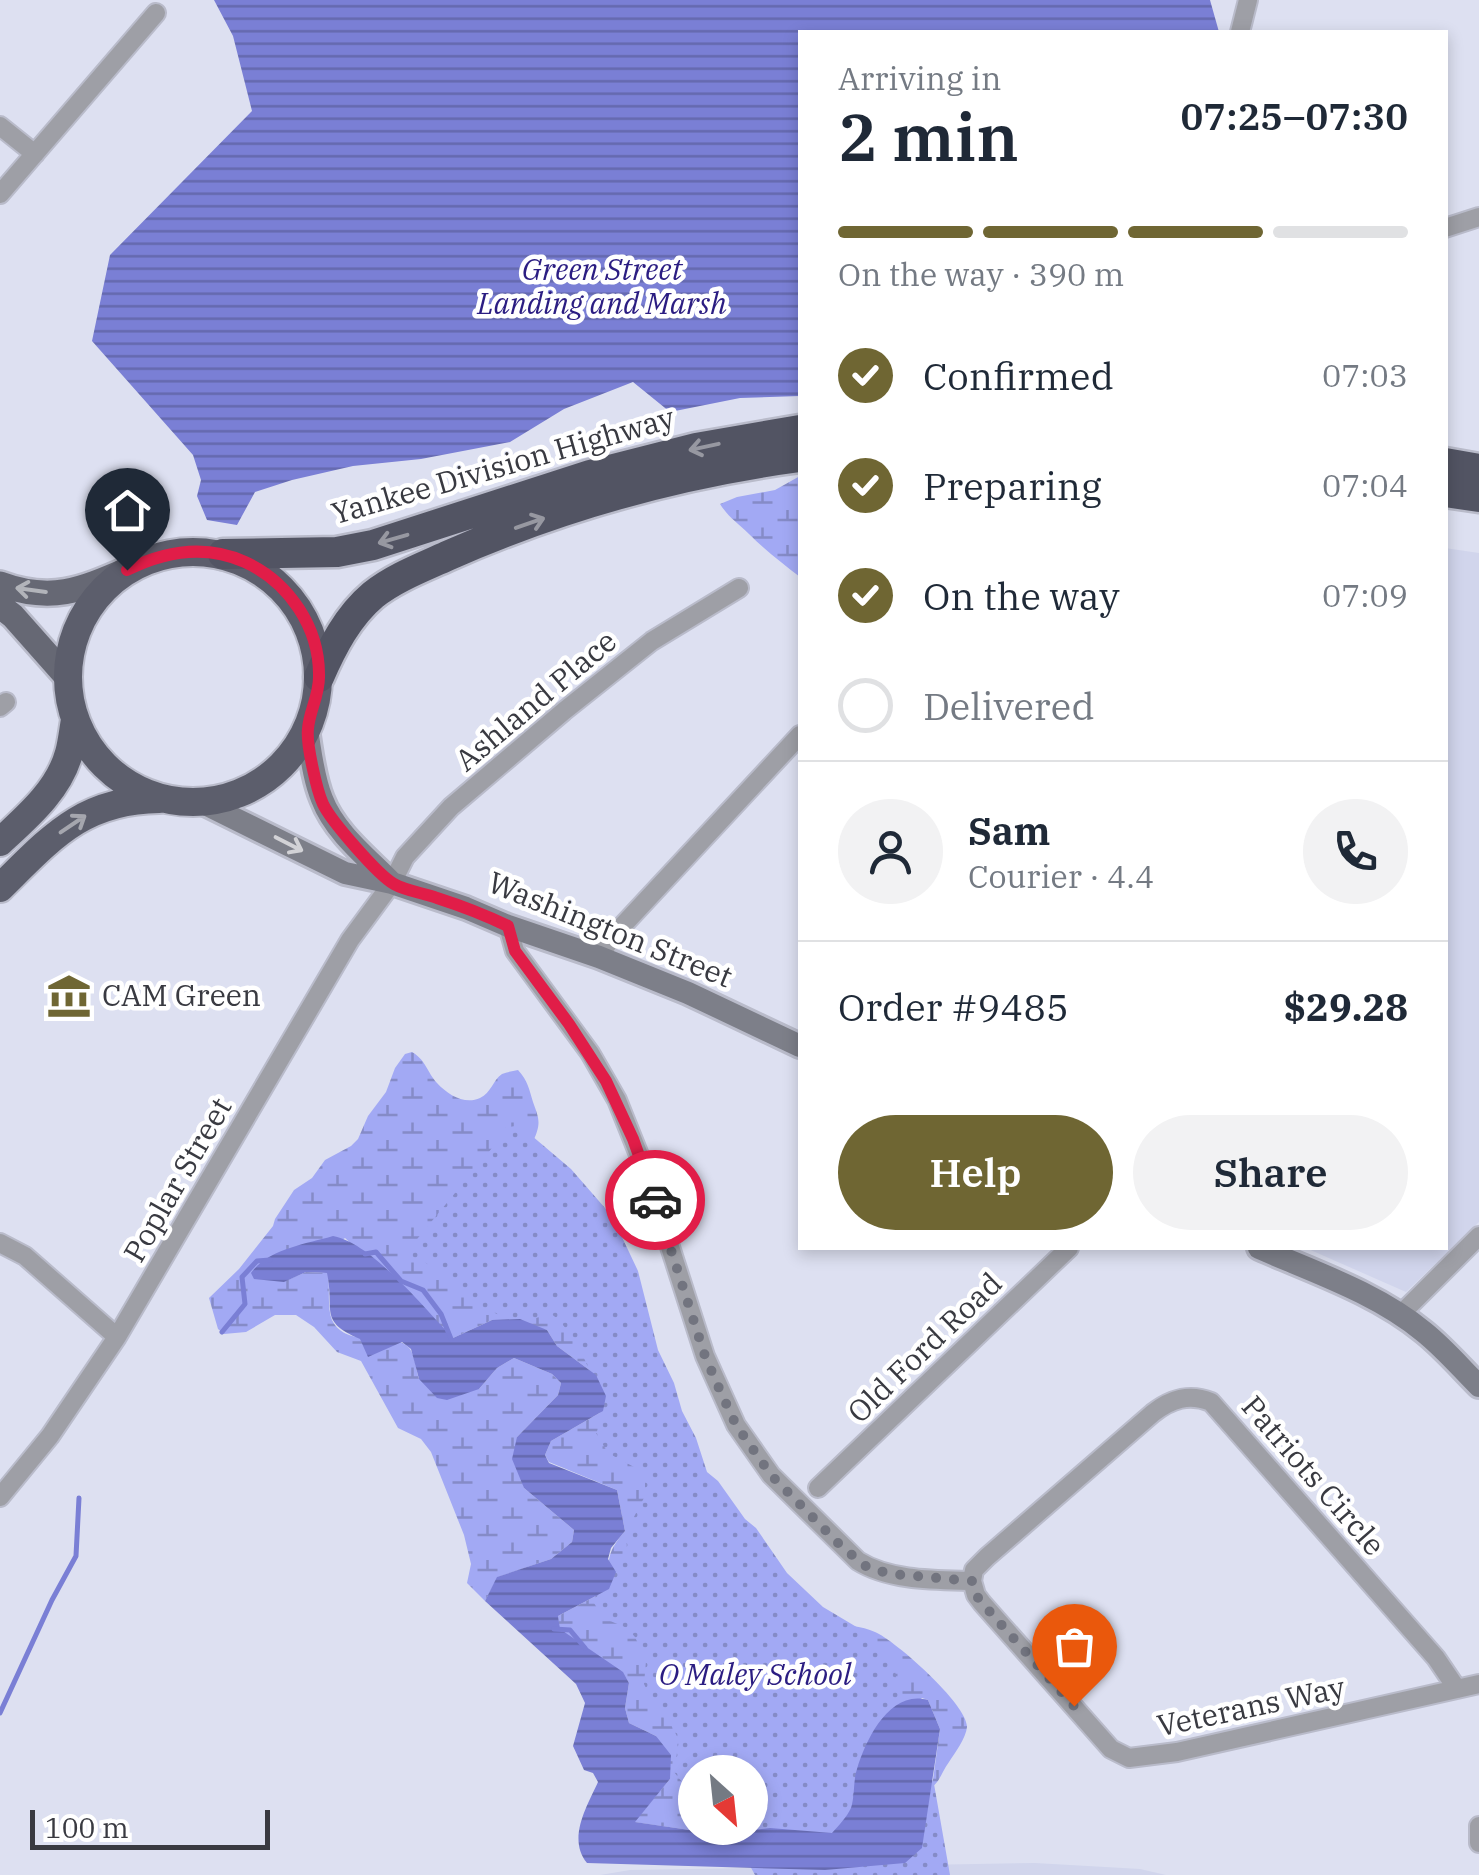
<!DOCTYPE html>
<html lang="en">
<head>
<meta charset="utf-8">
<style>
  :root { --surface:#fff; --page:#f2f2f3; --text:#1f2937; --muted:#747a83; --line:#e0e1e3; --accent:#6f6633 }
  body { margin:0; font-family:"IBM Plex Serif",serif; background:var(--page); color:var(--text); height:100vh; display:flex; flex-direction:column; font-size:38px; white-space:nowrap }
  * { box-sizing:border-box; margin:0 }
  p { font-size:32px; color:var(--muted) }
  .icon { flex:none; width:55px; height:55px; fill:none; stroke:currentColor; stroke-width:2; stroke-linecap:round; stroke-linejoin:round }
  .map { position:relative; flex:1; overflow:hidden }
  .sheet { position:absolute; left:798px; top:30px; width:650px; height:1220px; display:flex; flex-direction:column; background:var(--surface); border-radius:0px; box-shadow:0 5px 15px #0003 }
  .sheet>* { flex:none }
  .needle { width:65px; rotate:153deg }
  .controls { position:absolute; left:678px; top:1755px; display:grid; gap:20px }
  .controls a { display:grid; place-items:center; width:90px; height:90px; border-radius:50%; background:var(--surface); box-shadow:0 5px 15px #0003; font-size:50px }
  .scale { position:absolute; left:30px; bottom:25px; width:240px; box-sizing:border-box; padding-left:10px; border:5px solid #393a41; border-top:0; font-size:28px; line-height:35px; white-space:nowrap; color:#393a41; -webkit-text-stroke:8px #fff; paint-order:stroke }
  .pin { position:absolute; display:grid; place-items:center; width:85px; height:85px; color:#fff; margin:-102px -42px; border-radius:50% 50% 50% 0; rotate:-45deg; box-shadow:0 0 10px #0007 }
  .pin .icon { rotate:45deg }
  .courier { position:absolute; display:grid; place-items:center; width:100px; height:100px; margin:-50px; border:8px solid #e11d48; border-radius:50%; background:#fff; color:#222; box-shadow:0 2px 12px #0007 }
  .overview em { font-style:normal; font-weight:600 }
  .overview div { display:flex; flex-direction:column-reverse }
  .overview { display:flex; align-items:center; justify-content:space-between; height:170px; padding:0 40px }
  h1 { font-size:65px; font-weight:600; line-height:75px }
  .bar { display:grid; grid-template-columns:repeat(4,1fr); gap:15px 10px; align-content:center; height:120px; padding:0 40px }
  .bar i { height:12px; border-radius:8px; background:var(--line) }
  .bar .selected { background:var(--accent) }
  .bar p { grid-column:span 4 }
  .line { display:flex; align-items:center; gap:25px; padding:0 40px; border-top:2px solid var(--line) }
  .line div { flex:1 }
  .round { display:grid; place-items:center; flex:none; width:105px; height:105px; border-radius:52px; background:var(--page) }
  ol { padding:0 40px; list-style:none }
  li { display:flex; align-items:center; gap:30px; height:110px }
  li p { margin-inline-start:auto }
  li .icon { padding:10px; border-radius:50%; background:var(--accent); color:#fff; stroke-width:4 }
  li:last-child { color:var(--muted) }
  li i { width:55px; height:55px; border:5px solid var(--line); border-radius:50% }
  .primary-button { display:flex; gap:20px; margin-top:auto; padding:20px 40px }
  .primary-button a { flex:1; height:115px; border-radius:60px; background:var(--accent); color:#fff; font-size:40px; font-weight:600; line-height:115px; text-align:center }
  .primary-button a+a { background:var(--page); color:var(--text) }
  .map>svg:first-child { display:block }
  .built { fill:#d1d5ec }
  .wetland { fill:url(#wetland-marsh); fill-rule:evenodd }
  .park { fill:url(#park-dots) }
  .water { fill:url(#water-rules) }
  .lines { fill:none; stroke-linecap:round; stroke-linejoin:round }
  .stream { stroke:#7a7fd5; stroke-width:5 }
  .minor-casing { stroke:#b9bbca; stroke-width:22 }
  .secondary-casing { stroke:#b9bbca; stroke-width:28 }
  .primary-casing { stroke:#b9bbca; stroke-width:30 }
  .trunk-casing { stroke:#b9bbca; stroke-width:32 }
  .motorway-casing { stroke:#b9bbca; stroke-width:35 }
  .minor { stroke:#9e9fa6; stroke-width:18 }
  .secondary { stroke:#7d7f89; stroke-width:22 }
  .primary { stroke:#666874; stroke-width:25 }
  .trunk { stroke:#5c5e6c; stroke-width:28 }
  .motorway { stroke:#525463; stroke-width:30 }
  .oneway { stroke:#9798a1 }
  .oneway2 { stroke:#b2b4ba }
  .oneway3 { stroke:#a5a6ae }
  .oneway4 { stroke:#d2d2d6 }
  .done { stroke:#72747f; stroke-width:10; stroke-dasharray:0 18 }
  .route { stroke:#e11d48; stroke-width:12 }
  .labels { text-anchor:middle; stroke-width:9; stroke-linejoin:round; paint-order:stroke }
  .park-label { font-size:30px; font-style:italic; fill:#2b1d82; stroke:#fff }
  .street-label { font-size:30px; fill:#393a41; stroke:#fff }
  .poi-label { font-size:30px; fill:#393a41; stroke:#fff; text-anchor:start }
</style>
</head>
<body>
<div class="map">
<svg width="1479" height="1875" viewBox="0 0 1479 1875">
  <defs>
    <pattern id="wetland-marsh" width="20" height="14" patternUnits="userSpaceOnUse" patternTransform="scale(2.5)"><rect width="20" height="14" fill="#a2a9f4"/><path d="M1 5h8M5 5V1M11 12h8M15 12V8" fill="none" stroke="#858bc7"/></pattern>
    <pattern id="park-dots" width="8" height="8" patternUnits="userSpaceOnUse" patternTransform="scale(2.5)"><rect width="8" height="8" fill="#a2a9f4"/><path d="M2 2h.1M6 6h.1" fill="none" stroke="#858bc7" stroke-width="1.8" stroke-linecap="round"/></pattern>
    <pattern id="water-rules" width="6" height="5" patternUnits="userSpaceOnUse" patternTransform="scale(2.5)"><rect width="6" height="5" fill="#7a7fd5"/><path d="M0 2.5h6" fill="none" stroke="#6569ae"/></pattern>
  </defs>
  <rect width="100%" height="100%" fill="#dde0f1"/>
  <path class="built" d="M 1445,548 L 1479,553 L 1479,1222 L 1406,1292 L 1306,1248 L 1445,1248 Z
    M 1035,1863 L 1140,1869 L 1166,1875 L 600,1875 L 630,1870 Z"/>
  <path class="wetland" d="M 800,476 L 800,577 C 782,563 765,550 749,534 C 737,522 729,518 720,504 L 737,497 L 775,490 Z
    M 412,1052 C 426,1060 427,1072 437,1083 C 448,1095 465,1105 480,1098 C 491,1093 493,1080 502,1074 C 507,1072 513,1071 518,1070 C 528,1081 529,1089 533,1102 C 540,1121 541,1124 532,1144 L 623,1386 L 829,1622 C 844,1625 862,1626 875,1632 C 896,1641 968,1705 967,1727 C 966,1738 955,1753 949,1762 C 942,1771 941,1780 932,1787 L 940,1729 L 928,1700 L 922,1698 L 770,1828 L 717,1834 L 634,1822 L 670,1779 L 656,1736 L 629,1723 L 625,1708 L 629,1683 L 623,1673 L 559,1629 L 558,1616 L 609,1589 C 608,1561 606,1553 625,1531 L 617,1490 L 549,1462 L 545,1455 L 551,1441 L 603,1411 L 596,1375 L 557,1346 L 547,1330 L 492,1320 L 453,1338 L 345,1238 L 283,1282 L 306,1272 L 328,1273 C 330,1288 327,1308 332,1320 C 347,1351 396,1329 410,1349 C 415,1356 416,1370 419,1379 L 479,1389 L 497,1368 L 514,1358 L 552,1374 L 561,1383 L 558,1395 L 517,1437 L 524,1488 L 574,1530 L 572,1542 L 551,1559 L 498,1577 L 485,1601 L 467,1583 L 471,1564 L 464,1535 L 431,1452 L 421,1439 L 398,1428 L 361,1361 L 337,1352 L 314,1327 L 296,1315 L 275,1315 L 246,1332 L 224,1334 L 218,1329 L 209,1298 L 239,1269 L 273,1226 L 275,1219 L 294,1190 L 312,1178 L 325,1160 L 351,1146 L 358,1139 L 368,1116 L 386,1092 L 395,1068 L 405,1054 ZM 695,1772 L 750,1772 L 750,1828 L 695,1828 Z"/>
  <path class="park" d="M 515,1126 L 525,1130 L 571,1169 L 605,1208 L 621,1235 L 638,1271 L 658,1350 L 674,1383 L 682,1411 L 696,1438 L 707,1472 L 718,1481 L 745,1519 L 756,1528 L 787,1573 L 823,1607 L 870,1635 L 895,1670 L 900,1705 L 934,1784 L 950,1875 L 755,1875 L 735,1838 L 723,1828 L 750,1828 L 750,1772 L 695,1772 L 695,1798 L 674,1772 L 679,1740 L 669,1721 L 659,1714 L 644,1684 L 646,1661 L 635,1637 L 627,1628 L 603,1618 L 594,1603 C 595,1598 597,1589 599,1586 C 613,1564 633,1567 625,1534 L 645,1496 L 645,1482 L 634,1467 L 608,1453 L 596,1433 C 614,1410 576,1329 551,1314 L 517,1323 L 477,1305 L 425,1262 L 404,1255 L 492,1148 L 504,1128 Z"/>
  <path class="water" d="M 214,0 L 1210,0 L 1219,32 L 800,32 L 800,396 L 740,398 L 670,412 L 633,382 L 564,409 L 510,442 L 421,459 L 353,466 L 292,480 L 255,492 L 237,525 L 207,520 L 197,496 L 201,480 L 193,455 L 92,341 L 110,255 L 252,111 L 233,36 Z
    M 333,1236 C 372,1243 424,1308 453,1338 L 492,1320 L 520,1319 L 547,1330 L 557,1346 L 596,1375 L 606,1396 L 603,1411 L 551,1441 L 545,1455 L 549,1463 L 617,1490 L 625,1531 L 611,1548 L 608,1559 L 616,1572 L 609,1589 L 558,1616 L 560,1629 L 623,1672 L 629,1683 L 625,1708 L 629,1723 L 656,1736 L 671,1755 L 670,1779 L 635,1822 L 717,1834 L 770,1828 L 832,1833 C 838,1826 847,1817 851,1808 C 855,1796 853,1781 857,1769 C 866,1739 890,1689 928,1700 L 940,1729 L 922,1848 L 905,1863 L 825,1870 L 587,1863 C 567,1839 587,1806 598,1782 L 593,1773 L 584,1770 L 573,1746 L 585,1703 L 576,1684 L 485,1601 L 497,1577 L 551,1559 L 572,1542 L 574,1530 L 524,1488 L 512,1459 L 517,1437 L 558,1395 L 561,1383 L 552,1374 L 514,1358 L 497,1368 L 479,1389 L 447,1400 L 437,1398 L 419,1379 L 411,1349 L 402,1342 L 368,1357 L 360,1339 C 318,1321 335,1311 327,1273 L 306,1272 L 284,1282 L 254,1279 L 251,1273 C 268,1249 306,1244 333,1236 Z"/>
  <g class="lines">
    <path class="stream" d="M 365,1254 L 376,1252 L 401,1281 L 423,1290 L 441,1314 L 451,1339
      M 222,1332 L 245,1304 L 242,1277 L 257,1261 L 270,1260
      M 554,1629 L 570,1630 L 585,1648
      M 0,1713 L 52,1600 L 76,1556 L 79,1498"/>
    <g class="minor-casing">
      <path id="minor" d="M 1240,32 L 1248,0
        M 0,126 L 35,154
        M 0,194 L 156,13
        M 1445,228 L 1479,217
        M 0,707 L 6,702
        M 508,926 L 515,951 L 590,1053 L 617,1100 L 647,1175 L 705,1356 L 736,1425 L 771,1475 L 858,1561 C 890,1581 936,1580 972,1581
        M 599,957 L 612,937 L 800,735
        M 0,1243 L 25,1256 L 117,1337
        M 1400,1315 L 1479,1236
        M 818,1488 L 1069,1248
        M 0,1497 L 50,1436 L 117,1337 L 350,940 L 392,883 L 405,857 L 451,807 L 564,711 L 652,641 L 739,588
        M 972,1581 L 974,1570 L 987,1557 L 1153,1413 C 1171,1399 1189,1393 1211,1402 L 1436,1658 L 1457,1689
        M 972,1581 L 976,1595 L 982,1603 L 1111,1749 L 1129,1758 L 1177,1752 L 1479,1684
        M 1479,1826 L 1479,1843"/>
    </g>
    <g class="secondary-casing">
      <path id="secondary" d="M 307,730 C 311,753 313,777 322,799 C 335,833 368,858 392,883
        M 201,802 L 345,873 L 392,883 L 466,908 L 508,926 L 599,957 L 688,993 L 800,1046
        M 1259,1248 C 1314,1272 1377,1293 1424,1332 C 1444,1348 1461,1368 1479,1386"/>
    </g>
    <g class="primary-casing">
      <path id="primary" d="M 0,584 C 51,603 81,590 127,570
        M 0,606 L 13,616 L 67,677"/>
    </g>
    <g class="trunk-casing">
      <path id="trunk" d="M68 677a125 125 0 1 1 250 0a125 125 0 1 1-250 0Z
        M 0,842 C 27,817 59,790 69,753 C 72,742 73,731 75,720
        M 0,888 C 51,838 82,800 159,799"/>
    </g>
    <g class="motorway-casing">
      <path id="motorway" d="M 1445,463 L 1479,469
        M 1445,492 L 1479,497
        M 223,554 L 337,552 L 373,545 L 590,475 L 696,448 L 800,430
        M 319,677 C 332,647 348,616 373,595 C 394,578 423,567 447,556 C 558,507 680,473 800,457"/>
    </g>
    <use href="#minor" class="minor"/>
    <use href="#secondary" class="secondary"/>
    <use href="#primary" class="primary"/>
    <use href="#trunk" class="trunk"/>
    <use href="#motorway" class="motorway"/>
  </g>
  <defs><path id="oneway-shaft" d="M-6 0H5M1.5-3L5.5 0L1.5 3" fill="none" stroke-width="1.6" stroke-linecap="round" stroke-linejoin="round" transform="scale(2.5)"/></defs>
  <g class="oneway">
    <use href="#oneway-shaft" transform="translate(704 447) rotate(168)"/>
    <use href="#oneway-shaft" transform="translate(530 523) rotate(-19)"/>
    <use href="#oneway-shaft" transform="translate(393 539) rotate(164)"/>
  </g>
  <use class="oneway2" href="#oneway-shaft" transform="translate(31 590) rotate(-172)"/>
  <use class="oneway3" href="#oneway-shaft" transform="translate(73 824) rotate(-34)"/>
  <use class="oneway4" href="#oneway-shaft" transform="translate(289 844) rotate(27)"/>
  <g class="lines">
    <path class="done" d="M 655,1200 L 705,1356 L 718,1386 L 736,1425 L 771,1475 L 841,1546 L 868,1568 L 892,1574 L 972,1581 L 976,1595 L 982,1603 L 1074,1706"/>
    <path class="route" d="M 127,570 C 165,551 205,544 245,562 C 289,582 320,628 319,677 C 319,696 309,712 308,729 C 306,744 317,791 323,804 C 331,821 378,875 394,884 C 406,891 424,893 437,898 C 462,906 485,915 508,926 L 515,951 L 569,1024 L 606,1081 L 633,1139 L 655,1200"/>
  </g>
  <defs>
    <g id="museum-bare" transform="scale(3.45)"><path d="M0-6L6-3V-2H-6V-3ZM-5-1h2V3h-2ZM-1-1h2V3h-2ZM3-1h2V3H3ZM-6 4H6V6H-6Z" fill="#6f6633" stroke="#fff" stroke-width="2.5" paint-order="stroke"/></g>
  </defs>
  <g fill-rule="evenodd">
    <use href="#museum-bare" x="69" y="996"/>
  </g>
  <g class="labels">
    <g class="park-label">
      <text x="602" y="280">Green Street<tspan x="602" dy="34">Landing and Marsh</tspan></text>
      <text x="755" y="1685">O Maley School</text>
    </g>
    <g class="street-label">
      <text transform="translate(503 466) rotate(-16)" y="10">Yankee Division Highway</text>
      <text transform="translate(536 701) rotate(-40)" y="10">Ashland Place</text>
      <text transform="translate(610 930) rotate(22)" y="10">Washington Street</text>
      <text transform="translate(178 1180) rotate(-60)" y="10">Poplar Street</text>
      <text transform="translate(925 1348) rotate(-44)" y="10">Old Ford Road</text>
      <text transform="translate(1313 1476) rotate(49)" y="10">Patriots Circle</text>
      <text transform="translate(1251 1707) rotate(-12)" y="10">Veterans Way</text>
    </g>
    <g class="poi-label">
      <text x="102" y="1006">CAM Green</text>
    </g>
  </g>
</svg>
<div class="controls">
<a><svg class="needle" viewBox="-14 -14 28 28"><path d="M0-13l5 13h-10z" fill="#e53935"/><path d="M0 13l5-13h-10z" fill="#747a83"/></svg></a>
</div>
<div class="scale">100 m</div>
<div class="pin" style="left:1074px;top:1706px;background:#ea580c"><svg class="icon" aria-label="bag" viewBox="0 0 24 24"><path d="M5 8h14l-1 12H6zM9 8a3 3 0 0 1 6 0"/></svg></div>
<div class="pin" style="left:127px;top:570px;background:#1f2937"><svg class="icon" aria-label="home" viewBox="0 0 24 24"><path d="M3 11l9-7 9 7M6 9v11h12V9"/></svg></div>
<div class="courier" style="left:655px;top:1200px"><svg class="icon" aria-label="car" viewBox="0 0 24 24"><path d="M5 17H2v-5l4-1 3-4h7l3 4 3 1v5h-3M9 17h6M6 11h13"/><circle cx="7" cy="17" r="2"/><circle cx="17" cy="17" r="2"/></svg></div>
<section class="sheet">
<div class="overview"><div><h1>2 min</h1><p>Arriving in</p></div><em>07:25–07:30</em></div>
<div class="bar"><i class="selected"></i><i class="selected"></i><i class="selected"></i><i></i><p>On the way · 390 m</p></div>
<ol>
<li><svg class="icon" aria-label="check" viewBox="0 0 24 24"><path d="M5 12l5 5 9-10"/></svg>Confirmed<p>07:03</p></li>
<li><svg class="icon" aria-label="check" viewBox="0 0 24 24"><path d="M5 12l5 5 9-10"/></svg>Preparing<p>07:04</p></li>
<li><svg class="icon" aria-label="check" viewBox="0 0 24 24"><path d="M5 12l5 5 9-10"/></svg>On the way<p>07:09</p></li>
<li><i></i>Delivered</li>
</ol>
<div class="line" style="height:180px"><a class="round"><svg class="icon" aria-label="person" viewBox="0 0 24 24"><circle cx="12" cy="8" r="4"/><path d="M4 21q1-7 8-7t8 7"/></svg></a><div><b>Sam</b><p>Courier · 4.4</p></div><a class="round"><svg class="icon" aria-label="phone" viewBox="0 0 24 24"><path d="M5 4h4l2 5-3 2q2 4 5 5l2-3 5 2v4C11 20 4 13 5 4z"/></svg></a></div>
<div class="line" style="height:130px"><div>Order #9485</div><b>$29.28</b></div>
<div class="primary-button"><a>Help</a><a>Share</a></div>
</section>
</div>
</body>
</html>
